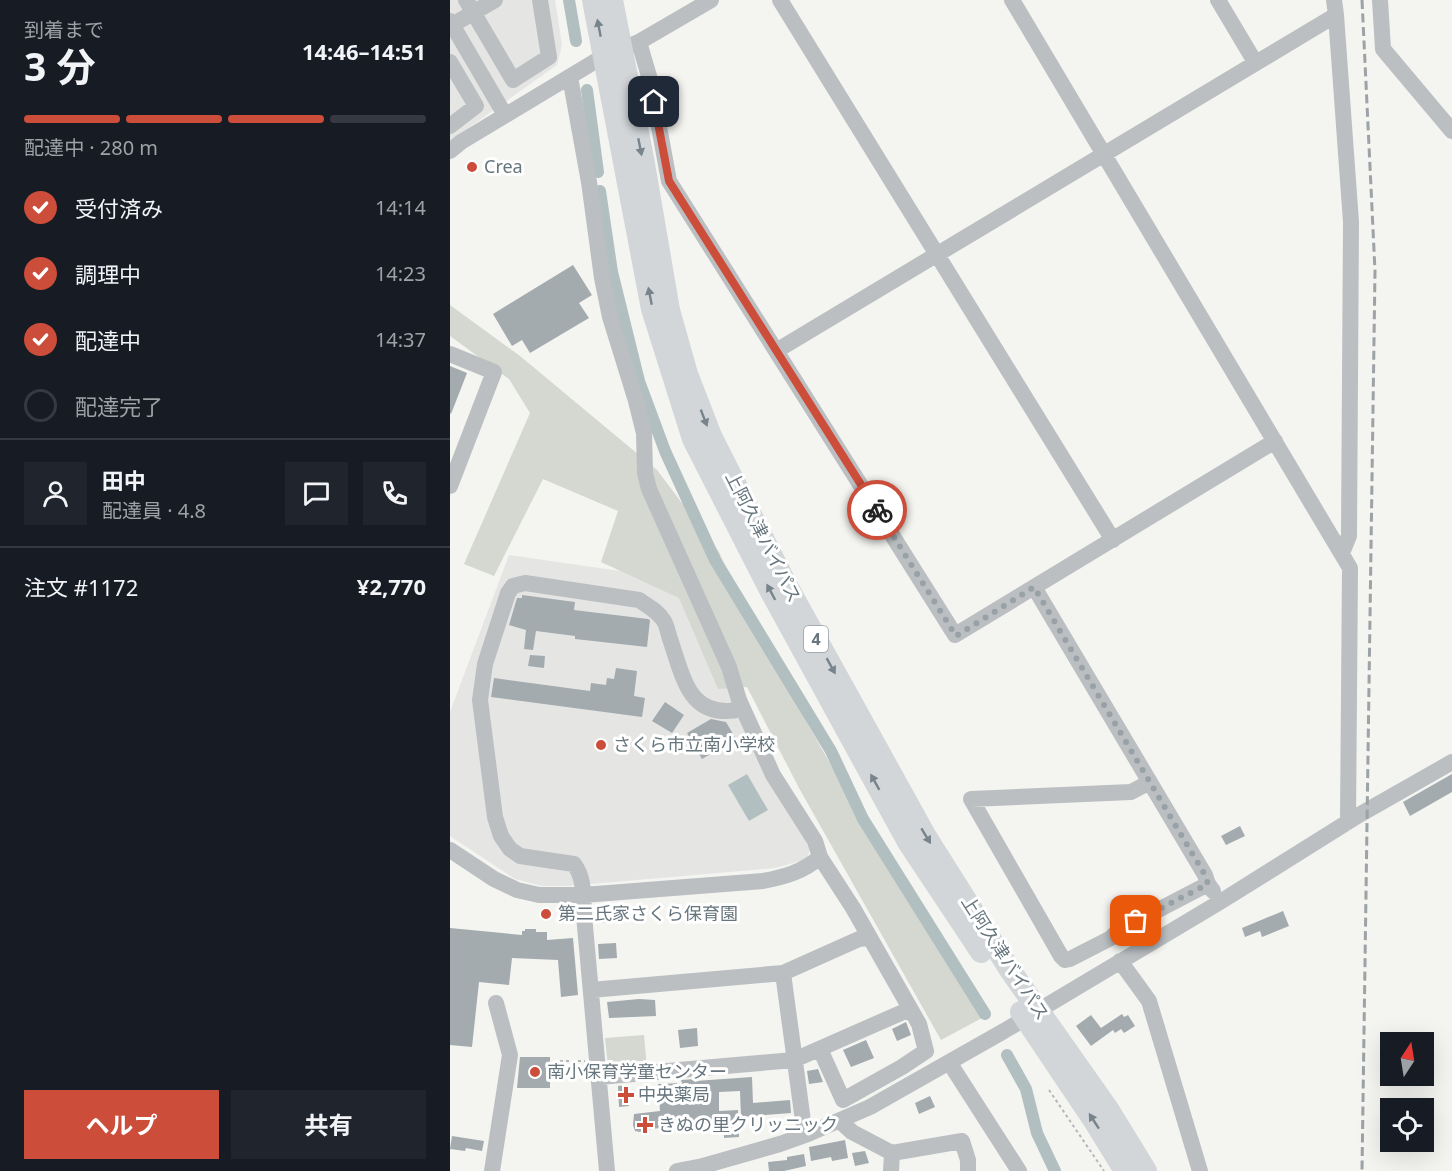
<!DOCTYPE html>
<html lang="ja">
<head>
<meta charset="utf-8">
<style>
  :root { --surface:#171b24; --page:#20242c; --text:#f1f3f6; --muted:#9ea1a6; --line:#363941; --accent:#cb4d3a }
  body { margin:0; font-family:"Noto Sans","Noto Sans JP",sans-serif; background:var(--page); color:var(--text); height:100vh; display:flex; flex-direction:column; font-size:22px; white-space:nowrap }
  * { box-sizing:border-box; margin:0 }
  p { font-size:20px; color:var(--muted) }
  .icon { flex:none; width:33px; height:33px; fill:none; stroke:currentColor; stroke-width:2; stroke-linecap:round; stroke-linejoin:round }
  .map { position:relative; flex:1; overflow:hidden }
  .details { display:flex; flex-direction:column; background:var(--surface); width:450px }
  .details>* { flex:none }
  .needle { width:39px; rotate:12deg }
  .fabs { position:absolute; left:930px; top:1032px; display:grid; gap:12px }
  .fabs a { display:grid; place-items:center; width:54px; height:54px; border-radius:0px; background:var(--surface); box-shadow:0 6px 24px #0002; font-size:30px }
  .pin { position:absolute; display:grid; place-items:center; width:51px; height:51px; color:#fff; margin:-26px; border-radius:12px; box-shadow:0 3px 9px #0006 }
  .courier { position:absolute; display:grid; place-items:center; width:60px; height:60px; margin:-30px; border:4px solid #cb4d3a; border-radius:50%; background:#fff; color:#222; box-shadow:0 2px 8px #0007 }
  .headline em { font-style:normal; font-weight:700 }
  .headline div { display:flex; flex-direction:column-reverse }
  .headline { display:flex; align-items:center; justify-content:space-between; height:102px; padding:0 24px }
  h1 { font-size:39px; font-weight:700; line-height:45px }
  .bar { display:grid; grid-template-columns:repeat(4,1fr); gap:9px 6px; align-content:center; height:72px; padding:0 24px }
  .bar i { height:8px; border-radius:4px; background:var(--line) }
  .bar .on { background:var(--accent) }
  .bar p { grid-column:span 4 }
  .line { display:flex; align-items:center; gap:15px; padding:0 24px; border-top:2px solid var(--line) }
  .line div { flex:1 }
  .round { display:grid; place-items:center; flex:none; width:63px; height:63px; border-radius:0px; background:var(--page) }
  ol { padding:0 24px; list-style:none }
  li { display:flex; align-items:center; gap:18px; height:66px }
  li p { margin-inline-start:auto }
  li .icon { padding:6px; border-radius:50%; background:var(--accent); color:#fff; stroke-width:4 }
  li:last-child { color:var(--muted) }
  li i { width:33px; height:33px; border:3px solid var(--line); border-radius:50% }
  .action { display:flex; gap:12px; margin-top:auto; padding:12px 24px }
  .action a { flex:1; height:69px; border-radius:0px; background:var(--accent); color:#fff; font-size:24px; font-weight:700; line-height:69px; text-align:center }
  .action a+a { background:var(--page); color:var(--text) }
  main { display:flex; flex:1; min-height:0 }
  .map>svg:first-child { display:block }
  .built { fill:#e5e5e4 }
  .green { fill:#d4d8d1 }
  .water { fill:#b2bfc1 }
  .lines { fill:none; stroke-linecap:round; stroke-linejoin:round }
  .canal { stroke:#b2bfc1; stroke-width:12 }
  .building { fill:#a3abaf }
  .path { stroke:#b5b8ba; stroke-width:2; stroke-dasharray:3 3; stroke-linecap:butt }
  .minor { stroke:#bbbfc2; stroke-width:16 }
  .highway { stroke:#d2d6d9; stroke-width:22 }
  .rail { stroke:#9ca2a6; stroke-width:3; stroke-dasharray:9 4.5; stroke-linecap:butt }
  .oneway { fill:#77848c }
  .done { stroke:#98a2a6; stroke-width:6; stroke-dasharray:0 10.8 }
  .route { stroke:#cb4d3a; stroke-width:8 }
  .poi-dot { fill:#cb4d3a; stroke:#fff; stroke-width:2 }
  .labels { text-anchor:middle; stroke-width:6; stroke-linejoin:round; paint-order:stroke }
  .shield { fill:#fff; stroke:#959fa5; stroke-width:1.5 }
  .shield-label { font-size:16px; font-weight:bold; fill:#67767e }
  .poi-label { font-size:18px; fill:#67767e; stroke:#fff; text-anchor:start }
  .street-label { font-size:18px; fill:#67767e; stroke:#fff }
</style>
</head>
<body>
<main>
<section class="details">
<div class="headline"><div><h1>3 分</h1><p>到着まで</p></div><em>14:46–14:51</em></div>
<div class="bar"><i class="on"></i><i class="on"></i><i class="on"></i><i></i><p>配達中 · 280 m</p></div>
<ol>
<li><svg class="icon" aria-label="check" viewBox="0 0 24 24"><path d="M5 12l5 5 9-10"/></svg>受付済み<p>14:14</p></li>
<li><svg class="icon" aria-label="check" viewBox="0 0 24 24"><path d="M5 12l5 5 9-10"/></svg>調理中<p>14:23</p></li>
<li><svg class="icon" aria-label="check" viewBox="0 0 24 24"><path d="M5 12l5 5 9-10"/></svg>配達中<p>14:37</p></li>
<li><i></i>配達完了</li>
</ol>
<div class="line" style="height:108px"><a class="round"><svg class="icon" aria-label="person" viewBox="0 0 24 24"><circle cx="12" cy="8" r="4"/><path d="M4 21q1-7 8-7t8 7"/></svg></a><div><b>田中</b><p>配達員 · 4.8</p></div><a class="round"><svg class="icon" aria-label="chat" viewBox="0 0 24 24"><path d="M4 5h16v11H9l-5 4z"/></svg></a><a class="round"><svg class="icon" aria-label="phone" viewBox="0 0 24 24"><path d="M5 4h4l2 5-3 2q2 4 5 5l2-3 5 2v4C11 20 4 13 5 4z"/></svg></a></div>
<div class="line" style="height:78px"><div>注文 #1172</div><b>¥2,770</b></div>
<div class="action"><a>ヘルプ</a><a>共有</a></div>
</section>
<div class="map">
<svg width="1002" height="1171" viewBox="0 0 1002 1171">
  <rect width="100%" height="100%" fill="#f4f4f1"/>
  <path class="built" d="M 0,0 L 105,0 L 112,45 L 107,65 L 0,141 Z
    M 59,555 L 233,580 L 360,849 L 357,859 L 325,868 L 118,886 L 92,886 L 65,879 L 0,836 L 0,712 Z"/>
  <path class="green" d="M 0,305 L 70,356 L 207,470 L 269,552 L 304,631 L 460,902 L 532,1018 L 491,1040 L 349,788 L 297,687 L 268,689 L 229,598 L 151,562 L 168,511 L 93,479 L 44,576 L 14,564 L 80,413 L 59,379 L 0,336 Z
    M 194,1035 L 197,1068 L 164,1071 L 158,1066 L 155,1038 Z"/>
  <path class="water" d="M 297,774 L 318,810 L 299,821 L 278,785 Z"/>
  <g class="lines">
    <path class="canal" d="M 119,0 L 126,41
      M 137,90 L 148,172
      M 150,191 L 162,272 L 189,381 L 215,451 L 265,560 L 381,751 L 413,819 L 535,1014
      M 557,1055 L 576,1089 L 587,1133 L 605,1171"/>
  </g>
  <path class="building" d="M 123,265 L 142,295 L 129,303 L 139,318 L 80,353 L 72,340 L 62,346 L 43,314 Z
    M 0,366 L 17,373 L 1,414 L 0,413 Z
    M 72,595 L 125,602 L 124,610 L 198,619 L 200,620 L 197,647 L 125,639 L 125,636 L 86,631 L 83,650 L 74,649 L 76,630 L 59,625 L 67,598 L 72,598 Z
    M 80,655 L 95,656 L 94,668 L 78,666 Z
    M 166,668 L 187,671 L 184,696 L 195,698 L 192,717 L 41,697 L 44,678 L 140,691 L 141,683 L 156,685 L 157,678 L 164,679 Z
    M 215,702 L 234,715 L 222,733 L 202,721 Z
    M 261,719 L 276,722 L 286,739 L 252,759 L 237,733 Z
    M 1002,774 L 1002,792 L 960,816 L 953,802 Z
    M 790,826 L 795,836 L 776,845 L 771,836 Z
    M 163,905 L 165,921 L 152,923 L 150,906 Z
    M 833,911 L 839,926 L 812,937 L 810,931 L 795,937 L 792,928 Z
    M 0,928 L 72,935 L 72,931 L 75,931 L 75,929 L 86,929 L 86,932 L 97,932 L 97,940 L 123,938 L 128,995 L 111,997 L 108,960 L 62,958 L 59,985 L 29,982 L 22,1047 L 0,1045 Z
    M 166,943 L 167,958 L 149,959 L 148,944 Z
    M 189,999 L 205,1000 L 206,1016 L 159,1018 L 157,1002 Z
    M 672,1014 L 674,1017 L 678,1015 L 685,1026 L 674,1033 L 671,1029 L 665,1033 L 663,1030 L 641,1046 L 626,1026 L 641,1015 L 651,1028 Z
    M 456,1022 L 461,1035 L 447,1041 L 442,1029 Z
    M 247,1028 L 248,1046 L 230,1048 L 228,1030 Z
    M 416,1040 L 424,1058 L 401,1067 L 393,1050 Z
    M 70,1057 L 100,1057 L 100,1088 L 67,1088 Z
    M 368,1069 L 373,1082 L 359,1084 L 357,1071 Z
    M 302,1077 L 303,1103 L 340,1100 L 341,1113 L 291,1117 L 290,1091 L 269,1092 L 269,1111 L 288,1110 L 289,1137 L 274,1138 L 274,1126 L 257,1127 L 257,1121 L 235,1122 L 236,1125 L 193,1130 L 190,1132 L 185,1131 L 183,1125 L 184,1114 L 210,1111 L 208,1084 L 232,1083 L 231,1080 L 245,1079 L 245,1081 Z
    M 178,1085 L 179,1106 L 169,1107 L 168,1086 Z
    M 480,1096 L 485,1107 L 469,1114 L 465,1103 Z
    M 2,1136 L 34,1141 L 32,1151 L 16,1148 L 15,1151 L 0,1149 Z
    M 395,1140 L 398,1158 L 382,1161 L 381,1157 L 361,1161 L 359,1147 Z
    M 415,1151 L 419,1163 L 405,1166 L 402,1153 Z
    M 354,1154 L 356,1166 L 334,1171 L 319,1171 L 318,1162 L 337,1160 L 337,1157 Z"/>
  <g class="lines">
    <path class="path" d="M 110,1061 L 135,1061
      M 599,1090 L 654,1171"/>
    <path class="minor" d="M 16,0 L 63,80 L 99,57 L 90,0
      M 330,0 L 663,540
      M 562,0 L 900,568 L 898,822
      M 768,0 L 805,62
      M 930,0 L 933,49 L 1002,131
      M 886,15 L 901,222 L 899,536 L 892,553
      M 0,21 L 55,115
      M 2,25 L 45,0
      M 189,42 L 201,83 L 219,181 L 505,635 L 825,441
      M 0,62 L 26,106 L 0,126
      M 0,151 L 11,142 L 154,56 L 189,42 L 261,0
      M 326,351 L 886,15 L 884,0
      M 0,354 L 44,372 L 0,486
      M 584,587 L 755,875 L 758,884 L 763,891
      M 700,782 L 681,792 L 521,799 L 611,956 L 615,960 L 620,959 L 661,938 L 668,931 L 758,884
      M 0,850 L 44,879 L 67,890 L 89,895 L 133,895 L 313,881 C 334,877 353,872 370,857 L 365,841 L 323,775 L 289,700 L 279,667 L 199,489 L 195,473 L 194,433 L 186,401 L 160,317 L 152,278 L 139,182 L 120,77
      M 370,857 L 403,908 L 469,1024 L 476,1051 L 452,1067 L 393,1100 L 370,1049
      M 670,961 L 699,1001 L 750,1171
      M 333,973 L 353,1121 L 358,1134
      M 141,990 L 333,973 L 409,939 L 419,938
      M 499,1062 L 569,1171
      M 149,1077 L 344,1060 L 460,1009
      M 390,1121 L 402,1132 L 442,1153 L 512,1141 L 518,1160 L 518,1171
      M 42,1171 L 60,1055 L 46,1003
      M 157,1171 L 134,915 C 133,897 135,879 124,864 L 70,856 L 60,849 L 51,836 L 45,817 L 30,700 L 35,664 L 58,593 L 63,586 L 75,583 L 189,600 C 198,606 208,611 214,621 C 217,626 218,633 220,639 C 234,679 239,721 293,709
      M 227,1171 L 253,1166 L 330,1144 L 358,1134 L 420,1107 L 554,1031 L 770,902 L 909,815 L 1002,762
      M 441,1171 L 442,1153"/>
    <path class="highway" d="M 143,0 L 202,309 L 243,439 L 320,590 L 458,842 L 531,952
      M 162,0 L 193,158 L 219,310 L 237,374 L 261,436 L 336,584 L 475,835 L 560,970 L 658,1109 L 696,1171
      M 571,1012 L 643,1119 L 675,1171"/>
    <path class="rail" d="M 912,0 L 925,271 L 912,1171"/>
  </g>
  <defs><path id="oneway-solid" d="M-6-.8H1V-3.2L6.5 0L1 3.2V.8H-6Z" transform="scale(1.5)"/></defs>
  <g class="oneway">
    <use href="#oneway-solid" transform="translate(149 28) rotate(-101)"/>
    <use href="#oneway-solid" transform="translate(190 147) rotate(79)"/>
    <use href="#oneway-solid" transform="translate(200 296) rotate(-101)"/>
    <use href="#oneway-solid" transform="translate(254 418) rotate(69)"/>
    <use href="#oneway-solid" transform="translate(321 592) rotate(-118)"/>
    <use href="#oneway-solid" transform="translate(381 666) rotate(61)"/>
    <use href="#oneway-solid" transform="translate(425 782) rotate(-119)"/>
    <use href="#oneway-solid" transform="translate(476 836) rotate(59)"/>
    <use href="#oneway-solid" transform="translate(644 1121) rotate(-123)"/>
  </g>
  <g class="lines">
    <path class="done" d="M 427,510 L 506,636 L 584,587 L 755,875 L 758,884 L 686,921"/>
    <path class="route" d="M 204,102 L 219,181 L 427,510"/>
  </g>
  <g class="poi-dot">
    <circle cx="22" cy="167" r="6"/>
    <circle cx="151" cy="745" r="6"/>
    <circle cx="96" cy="914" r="6"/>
    <circle cx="85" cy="1072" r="6"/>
    <path d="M173 1086h6v6h6v6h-6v6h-6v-6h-6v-6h6z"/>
    <path d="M192 1116h6v6h6v6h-6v6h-6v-6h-6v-6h6z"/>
  </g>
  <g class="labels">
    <rect class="shield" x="354" y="626" width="24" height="26" rx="4.5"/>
    <g class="shield-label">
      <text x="366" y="645">4</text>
    </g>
    <g class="poi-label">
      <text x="34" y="173">Crea</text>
      <text x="163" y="751">さくら市立南小学校</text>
      <text x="108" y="920">第二氏家さくら保育園</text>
      <text x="97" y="1078">南小保育学童センター</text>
      <text x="188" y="1101">中央薬局</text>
      <text x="208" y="1131">きぬの里クリッニック</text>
    </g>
    <g class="street-label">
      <text transform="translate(313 537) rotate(63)" y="6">上阿久津バイパス</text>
      <text transform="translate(555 958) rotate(57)" y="6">上阿久津バイパス</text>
    </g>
  </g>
</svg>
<div class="fabs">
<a><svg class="needle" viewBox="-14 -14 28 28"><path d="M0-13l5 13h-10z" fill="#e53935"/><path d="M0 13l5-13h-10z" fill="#9ea1a6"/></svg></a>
<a><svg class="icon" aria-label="locate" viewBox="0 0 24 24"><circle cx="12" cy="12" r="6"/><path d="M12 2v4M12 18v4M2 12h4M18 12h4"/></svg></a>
</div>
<div class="pin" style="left:686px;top:921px;background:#ea580c"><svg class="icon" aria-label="bag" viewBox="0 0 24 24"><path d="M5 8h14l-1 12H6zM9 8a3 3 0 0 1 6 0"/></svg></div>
<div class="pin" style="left:204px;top:102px;background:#1f2937"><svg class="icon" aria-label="home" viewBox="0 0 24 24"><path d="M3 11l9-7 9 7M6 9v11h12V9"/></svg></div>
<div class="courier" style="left:427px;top:510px"><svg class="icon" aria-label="bike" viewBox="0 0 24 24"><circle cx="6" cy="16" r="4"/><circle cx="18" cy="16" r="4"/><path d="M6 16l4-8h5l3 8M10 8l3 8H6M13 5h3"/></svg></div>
</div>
</main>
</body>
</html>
